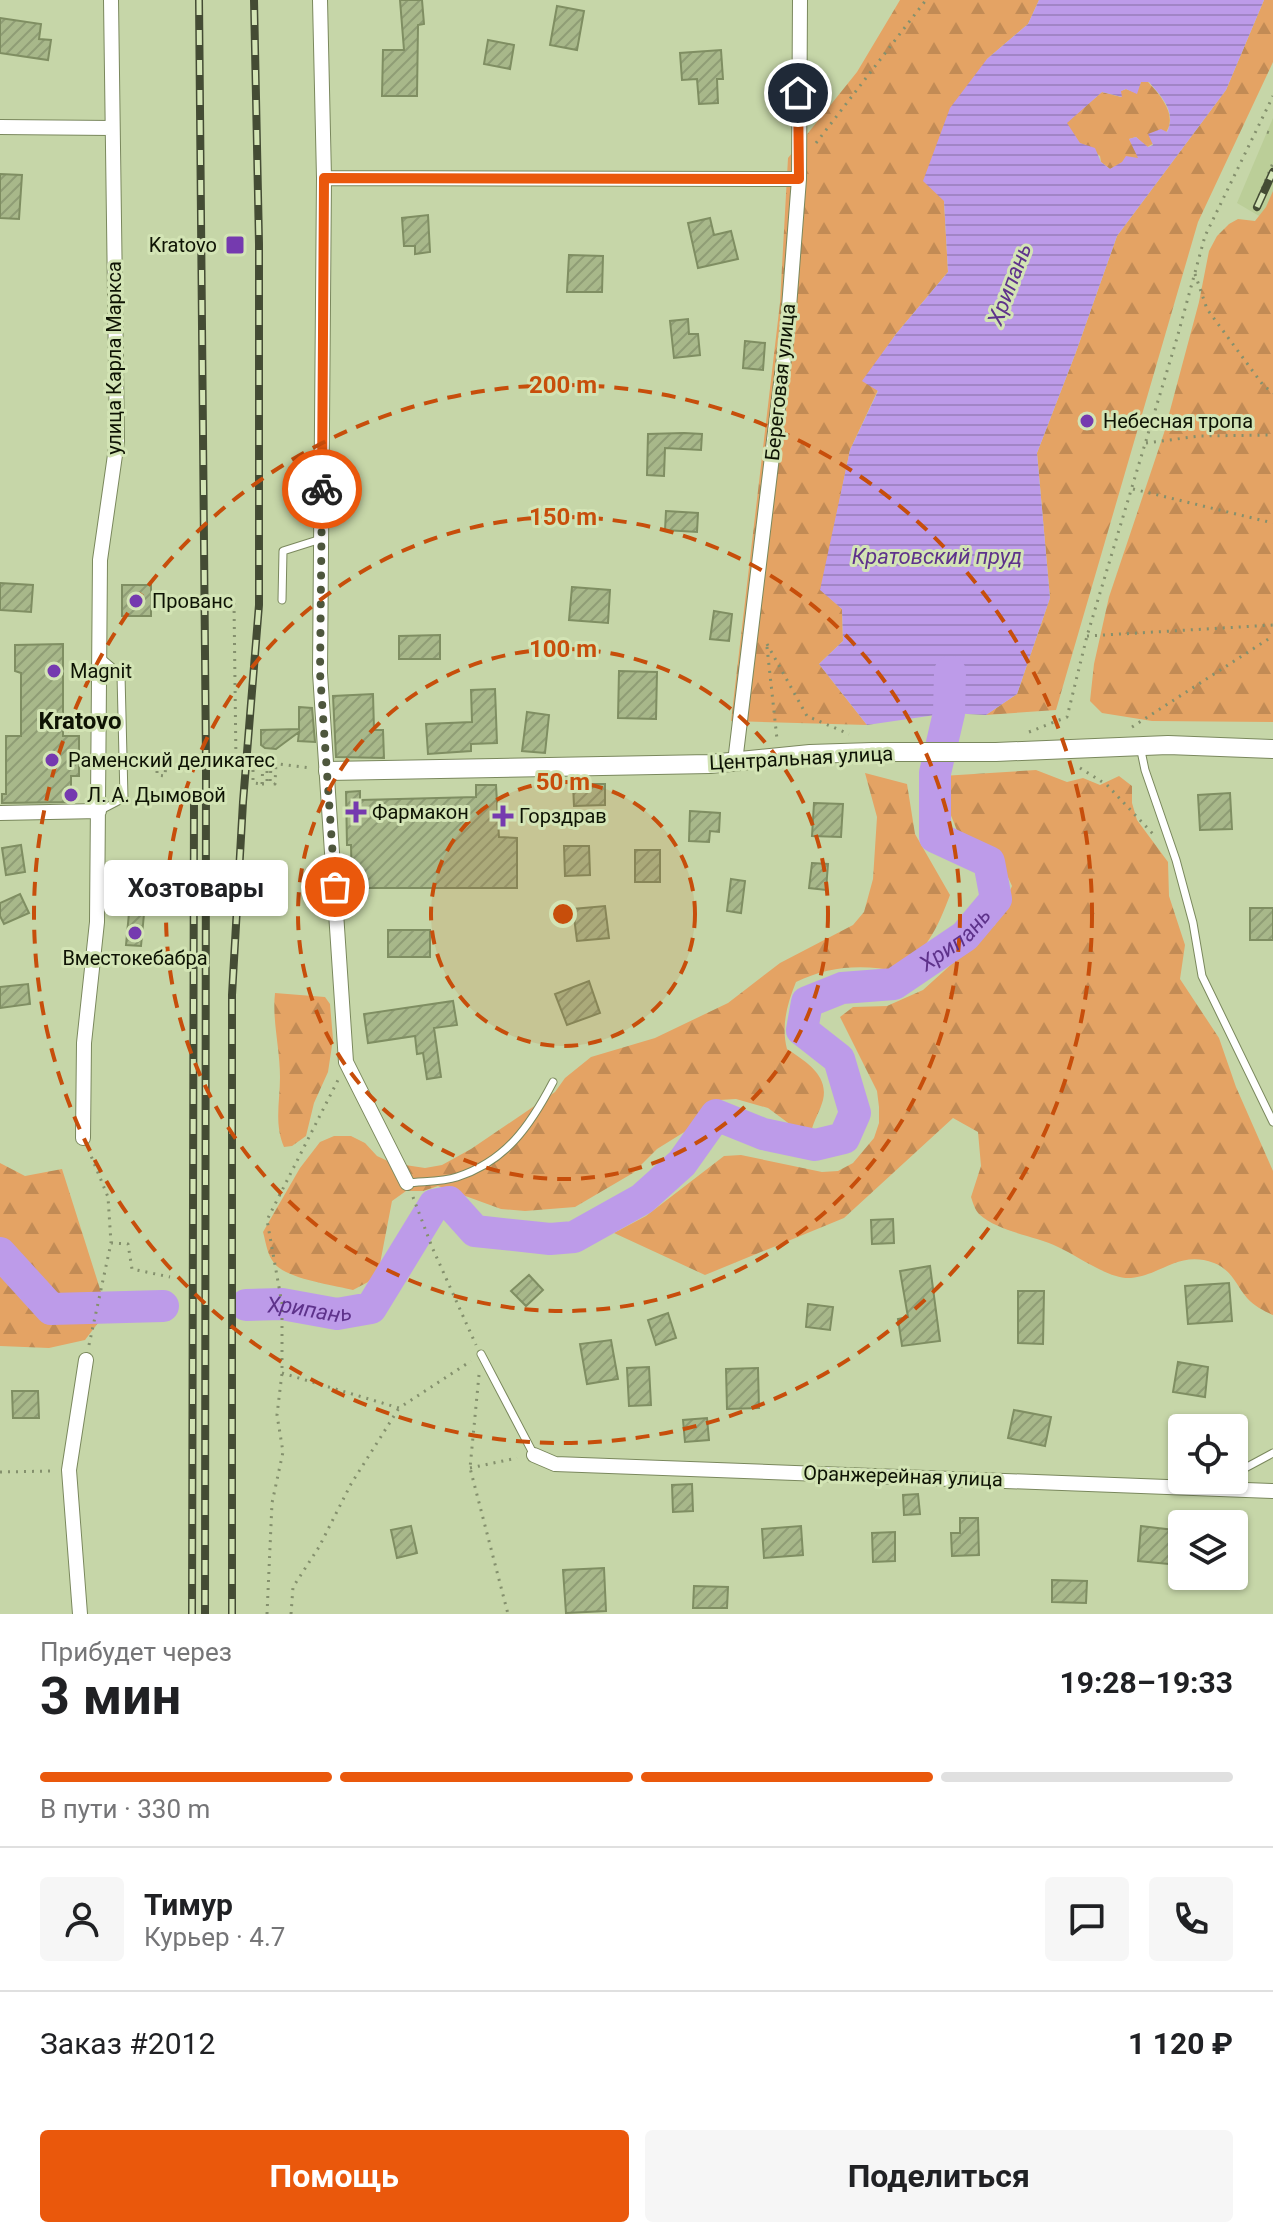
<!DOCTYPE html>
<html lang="ru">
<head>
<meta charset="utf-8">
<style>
  :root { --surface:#fff; --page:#f6f6f6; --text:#202124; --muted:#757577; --line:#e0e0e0; --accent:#ea580c }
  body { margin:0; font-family:Roboto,sans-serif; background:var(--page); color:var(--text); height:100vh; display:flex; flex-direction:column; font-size:30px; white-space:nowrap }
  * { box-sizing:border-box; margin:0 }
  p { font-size:26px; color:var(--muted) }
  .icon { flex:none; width:44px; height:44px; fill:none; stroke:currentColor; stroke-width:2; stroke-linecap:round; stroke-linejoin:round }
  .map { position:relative; height:1614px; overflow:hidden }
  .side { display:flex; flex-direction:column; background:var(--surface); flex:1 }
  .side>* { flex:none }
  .tools { position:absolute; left:1168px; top:1414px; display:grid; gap:16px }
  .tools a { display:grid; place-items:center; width:80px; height:80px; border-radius:8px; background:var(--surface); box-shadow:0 2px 6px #0004; font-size:40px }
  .pin { position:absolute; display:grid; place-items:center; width:68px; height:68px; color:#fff; margin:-34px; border:4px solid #fff; border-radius:50%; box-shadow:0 2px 8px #0007 }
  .courier { position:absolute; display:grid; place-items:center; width:80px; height:80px; margin:-40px; border:6px solid #ea580c; border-radius:50%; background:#fff; color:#222; box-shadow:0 2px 10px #0007 }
  .bubble { position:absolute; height:56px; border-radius:8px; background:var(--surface); box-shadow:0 2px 6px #0004; font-size:26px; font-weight:700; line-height:56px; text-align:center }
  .headline em { font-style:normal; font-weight:700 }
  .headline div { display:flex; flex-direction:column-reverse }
  .headline { display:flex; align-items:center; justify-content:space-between; height:136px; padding:0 40px }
  h1 { font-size:52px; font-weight:700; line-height:60px }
  .bar { display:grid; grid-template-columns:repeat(4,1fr); gap:12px 8px; align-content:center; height:96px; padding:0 40px }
  .bar i { height:10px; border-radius:6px; background:var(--line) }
  .bar .on { background:var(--accent) }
  .bar p { grid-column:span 4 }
  .line { display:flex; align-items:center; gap:20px; padding:0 40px; border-top:2px solid var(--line) }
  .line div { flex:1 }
  .round { display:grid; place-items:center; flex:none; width:84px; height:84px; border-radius:8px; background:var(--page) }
  .cta { display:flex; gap:16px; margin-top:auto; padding:16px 40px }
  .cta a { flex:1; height:92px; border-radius:8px; background:var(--accent); color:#fff; font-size:32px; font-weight:700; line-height:92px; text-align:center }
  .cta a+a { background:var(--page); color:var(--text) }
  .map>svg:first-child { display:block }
  .built { fill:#bbce98 }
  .forest { fill:url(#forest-firs) }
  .water { fill:url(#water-rules); fill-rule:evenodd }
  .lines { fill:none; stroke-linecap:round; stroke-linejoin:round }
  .river { stroke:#bd9be9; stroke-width:32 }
  .building { fill:url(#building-hatch); stroke:#7f8e62; stroke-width:2 }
  .service-casing { stroke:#7a885d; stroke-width:9 }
  .minor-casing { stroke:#7a885d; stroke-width:16 }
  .tertiary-casing { stroke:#7a885d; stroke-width:20 }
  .path { stroke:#84906d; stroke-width:3; stroke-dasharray:2 6; stroke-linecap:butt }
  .service { stroke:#fff; stroke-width:7 }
  .minor { stroke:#fff; stroke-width:14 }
  .tertiary { stroke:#fff; stroke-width:18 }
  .rail-casing { stroke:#444c34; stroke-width:8 }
  .rail { stroke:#d3e4b5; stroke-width:5; stroke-dasharray:15; stroke-linecap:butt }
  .done { stroke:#4e573d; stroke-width:8; stroke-dasharray:0 14.4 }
  .route { stroke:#ea580c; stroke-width:10 }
  .ring { fill:none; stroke:#c74e0b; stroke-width:4; stroke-dasharray:14 10 }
  .poi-dot { fill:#753aaf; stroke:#d3e4b5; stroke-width:3 }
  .labels { text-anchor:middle; stroke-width:6; stroke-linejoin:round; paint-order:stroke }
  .poi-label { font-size:20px; fill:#0e1304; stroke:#d3e4b5; text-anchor:start }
  .street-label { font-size:20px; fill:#0e1304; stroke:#d3e4b5 }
  .water-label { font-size:22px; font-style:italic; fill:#5e328b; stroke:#d3e4b5 }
  .quarter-label { font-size:24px; font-weight:bold; fill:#0e1304; stroke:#d3e4b5 }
  .centre { fill:#c74e0b; stroke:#d3e4b5; stroke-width:4 }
  .ring-label { font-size:24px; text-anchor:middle; font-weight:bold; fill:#c74e0b; stroke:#d3e4b5; stroke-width:6; stroke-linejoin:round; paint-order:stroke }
</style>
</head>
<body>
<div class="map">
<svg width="1273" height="1614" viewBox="0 0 1273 1614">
  <defs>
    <pattern id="forest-firs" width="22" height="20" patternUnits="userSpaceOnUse" patternTransform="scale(2)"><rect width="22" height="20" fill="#e4a364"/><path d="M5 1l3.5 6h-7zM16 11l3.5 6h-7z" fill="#c28b55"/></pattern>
    <pattern id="water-rules" width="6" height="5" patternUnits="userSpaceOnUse" patternTransform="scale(2)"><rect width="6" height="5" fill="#bd9be9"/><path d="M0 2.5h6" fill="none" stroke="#a185c6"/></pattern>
    <pattern id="building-hatch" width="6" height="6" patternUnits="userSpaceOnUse" patternTransform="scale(2)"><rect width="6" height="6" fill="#a8b88a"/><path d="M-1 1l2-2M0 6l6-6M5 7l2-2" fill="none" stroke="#8f9d75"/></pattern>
  </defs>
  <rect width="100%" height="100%" fill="#c6d6a8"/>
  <path class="built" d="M 1273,118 L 1273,224 L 1237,203 Z"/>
  <path class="forest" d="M 900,0 L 1039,0 L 1028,24 L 987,59 L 944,201 L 948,272 L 896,334 L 863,381 L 878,390 L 850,450 L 821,590 L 842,609 L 843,641 L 819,664 L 867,725 L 731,721 L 780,303 L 788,158 L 857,72 Z
    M 1264,0 L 1273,0 L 1273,62 L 1198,222 L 1056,710 L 986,715 L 1017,694 L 1050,598 L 1037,453 L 1076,352 L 1117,236 L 1226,90 Z
    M 1141,82 L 1148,82 C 1170,105 1184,129 1147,147 L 1136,137 L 1129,139 L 1139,158 L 1132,158 L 1110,169 L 1101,162 L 1100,156 L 1080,144 L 1066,123 L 1102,92 L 1121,97 L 1121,91 L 1126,89 L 1136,93 Z
    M 1273,191 L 1273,722 L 1152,721 L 1102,713 L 1090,701 L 1094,664 L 1109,597 L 1164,433 L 1199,302 L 1209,251 L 1217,236 L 1229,224 L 1238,219 L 1255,221 L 1266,207 Z
    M 1036,770 L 1067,782 L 1083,778 L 1100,785 L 1119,776 L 1132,786 L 1132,803 L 1137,820 L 1168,862 L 1169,896 L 1185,945 L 1180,979 L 1219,1038 L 1236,1087 L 1273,1171 L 1273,1315 C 1264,1311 1254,1306 1247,1298 C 1236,1285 1232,1270 1214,1263 C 1179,1250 1162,1275 1131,1278 C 1110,1280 1078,1256 1058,1247 C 1034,1235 1000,1233 979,1214 C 975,1210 973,1203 971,1197 L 981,1166 L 978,1132 L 953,1118 L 844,1218 L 705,1275 L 614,1233 L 646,1216 L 724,1156 L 741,1155 L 822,1172 L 838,1171 L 853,1163 L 874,1138 L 879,1123 L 879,1107 L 877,1091 L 840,1017 L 853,1007 L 887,1006 L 923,990 L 995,925 L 1012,886 L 996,851 L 958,833 L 946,803 L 942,776 Z
    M 865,773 L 907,784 L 915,834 L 950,895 C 937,929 927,951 897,971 C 862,964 828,966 796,982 C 787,1004 781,1026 787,1049 C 805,1061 829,1075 823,1100 C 820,1111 814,1120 811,1132 L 795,1128 L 768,1108 L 736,1099 L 719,1100 L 704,1108 L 686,1131 L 657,1149 L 633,1173 L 575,1207 L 525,1211 L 501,1209 L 438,1186 L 423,1191 L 406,1191 L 392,1201 L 379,1269 L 368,1282 L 353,1290 C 334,1285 286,1279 274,1263 C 267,1254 266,1243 263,1232 L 300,1168 L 320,1142 L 334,1136 L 351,1136 L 365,1143 L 377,1156 L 392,1163 L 425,1168 L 442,1165 L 471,1149 L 555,1092 L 565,1078 L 591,1057 L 655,1038 L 728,1003 L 780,963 L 853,925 L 864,912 L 873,879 L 877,817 Z
    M 275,993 L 325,997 L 330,1004 L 333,1039 L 328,1072 L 314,1103 L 306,1136 L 292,1146 L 284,1147 C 274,1124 280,1101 280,1077 C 280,1048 272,1021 275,993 Z
    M 0,1163 L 25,1176 L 62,1169 L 107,1311 L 85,1340 L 49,1348 L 0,1346 Z"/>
  <path class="water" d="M 1039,0 L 1264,0 L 1226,90 L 1117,236 L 1076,352 L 1037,453 L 1050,598 L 1017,694 L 986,715 L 949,713 L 867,725 L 819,664 L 843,641 L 842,609 L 820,590 L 850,450 L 878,391 L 862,381 L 896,334 L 948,272 L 944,201 L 923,181 L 950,108 L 987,59 L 1028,24 ZM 1141,82 L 1149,82 C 1161,96 1177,112 1167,132 L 1161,129 L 1148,134 L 1153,145 L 1148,147 L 1136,137 L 1129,139 L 1138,158 L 1126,156 L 1122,162 L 1110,169 L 1101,162 L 1095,148 L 1080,143 L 1067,123 L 1102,92 L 1122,97 L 1121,91 L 1126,89 L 1137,94 Z"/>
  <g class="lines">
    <g class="river">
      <path d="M 0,1253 L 51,1309 L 163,1306"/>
      <path id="s1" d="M 246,1305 L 282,1304 L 337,1314 L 371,1308 L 434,1205 L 449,1202 L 475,1231 L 550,1239 L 574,1237 L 642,1199 L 682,1163 L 716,1115 L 763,1134 L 815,1145 L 844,1138 L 855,1113 L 839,1059 L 802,1030 L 807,1002 L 842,988 L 894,984 L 965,936 L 996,899 L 989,862 L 935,837 L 935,773 L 949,713 L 950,672"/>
    </g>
  </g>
  <path class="building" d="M 400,0 L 422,0 L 424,24 L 418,25 L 417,96 L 382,96 L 383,50 L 404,50 Z
    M 557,6 L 584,11 L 577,50 L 550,45 Z
    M 0,18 L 41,24 L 39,39 L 51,40 L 48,60 L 0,53 Z
    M 488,40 L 514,45 L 510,69 L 484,64 Z
    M 721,50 L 723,79 L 717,79 L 718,103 L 699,104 L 697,79 L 682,80 L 680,53 Z
    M 0,174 L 22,175 L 19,219 L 0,218 Z
    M 428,215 L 430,252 L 415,254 L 415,246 L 404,246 L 402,218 Z
    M 710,218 L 714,235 L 731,231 L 738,259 L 698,268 L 688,223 Z
    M 569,255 L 603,256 L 602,292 L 567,292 Z
    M 688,319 L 689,334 L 698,334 L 700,355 L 674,358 L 670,321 Z
    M 745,341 L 765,343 L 763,370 L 743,368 Z
    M 684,433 L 702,434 L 701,450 L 665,448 L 664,476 L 647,475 L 648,434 Z
    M 666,511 L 698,513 L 697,532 L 665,530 Z
    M 0,583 L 33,585 L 31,612 L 0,610 Z
    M 122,585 L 151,585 L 151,616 L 122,616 Z
    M 572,587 L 610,590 L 608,623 L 569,620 Z
    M 714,611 L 732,614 L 729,641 L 710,639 Z
    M 440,635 L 440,659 L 399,659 L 399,636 Z
    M 63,644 L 63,736 L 79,736 L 79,776 L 71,776 L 71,802 L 2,803 L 2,794 L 6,794 L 6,736 L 21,736 L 21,673 L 15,671 L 15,645 Z
    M 619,671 L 657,672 L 656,719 L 618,718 Z
    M 495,689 L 497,743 L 471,744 L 471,751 L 428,754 L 426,724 L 472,722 L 471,690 Z
    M 373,694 L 374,730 L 383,730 L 384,758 L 336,757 L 333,696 Z
    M 299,707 L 312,708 L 315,742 L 298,741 L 299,732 L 276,749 L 265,748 L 261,745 L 261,730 L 299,729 Z
    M 527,712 L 549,715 L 545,753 L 522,751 Z
    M 573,784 L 605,784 L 605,805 L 574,806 Z
    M 476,785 L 496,785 L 499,837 L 517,838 L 517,888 L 352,888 L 351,845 L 347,845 L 346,792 L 360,791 L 360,800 L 476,797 Z
    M 1230,793 L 1232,829 L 1200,830 L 1198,795 Z
    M 814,803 L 843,804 L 841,837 L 812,836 Z
    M 690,811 L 720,813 L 719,832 L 710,831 L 709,842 L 689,841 Z
    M 21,845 L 25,872 L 6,875 L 2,848 Z
    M 564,846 L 589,846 L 590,875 L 565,876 Z
    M 635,850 L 660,850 L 660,882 L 635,882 Z
    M 812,863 L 828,864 L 826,890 L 809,888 Z
    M 731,879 L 745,881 L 741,913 L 727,911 Z
    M 20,894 L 29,913 L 4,924 L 0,916 L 0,903 Z
    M 130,902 L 145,903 L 141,946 L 126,945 Z
    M 605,906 L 609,938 L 577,941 L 573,909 Z
    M 1250,908 L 1273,908 L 1273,940 L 1250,940 Z
    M 388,930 L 430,930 L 430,957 L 388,957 Z
    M 589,981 L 600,1013 L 567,1025 L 555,994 Z
    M 28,984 L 30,1004 L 0,1008 L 0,987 Z
    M 453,1001 L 457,1025 L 434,1028 L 441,1077 L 427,1079 L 423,1053 L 417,1054 L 415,1036 L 368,1043 L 364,1014 Z
    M 893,1219 L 894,1243 L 872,1244 L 871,1220 Z
    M 930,1266 L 940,1341 L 902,1346 L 898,1319 L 908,1317 L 900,1271 Z
    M 529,1275 L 543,1290 L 526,1306 L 511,1291 Z
    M 1229,1283 L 1232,1321 L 1188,1324 L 1185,1286 Z
    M 1018,1291 L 1044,1291 L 1043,1344 L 1018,1343 Z
    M 808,1304 L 833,1307 L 830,1330 L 806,1327 Z
    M 668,1313 L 676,1338 L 656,1345 L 648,1320 Z
    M 611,1340 L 618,1379 L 587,1384 L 580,1344 Z
    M 1178,1362 L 1208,1367 L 1205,1397 L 1173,1392 Z
    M 649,1367 L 651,1405 L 629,1406 L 627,1368 Z
    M 758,1368 L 759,1408 L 727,1409 L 726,1369 Z
    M 12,1391 L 38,1391 L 39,1418 L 13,1418 Z
    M 1014,1410 L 1051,1417 L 1045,1446 L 1008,1438 Z
    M 707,1418 L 709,1440 L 685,1442 L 683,1420 Z
    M 692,1484 L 693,1511 L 673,1512 L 672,1485 Z
    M 918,1494 L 920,1514 L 904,1515 L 903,1495 Z
    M 960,1518 L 978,1518 L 979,1555 L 952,1556 L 951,1533 L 960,1533 Z
    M 411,1526 L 417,1553 L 397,1558 L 391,1530 Z
    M 801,1526 L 803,1555 L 764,1558 L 762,1529 Z
    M 1141,1526 L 1182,1531 L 1179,1565 L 1138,1561 Z
    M 895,1532 L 895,1561 L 873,1562 L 872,1533 Z
    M 604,1568 L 606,1611 L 566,1613 L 563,1570 Z
    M 1052,1580 L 1087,1581 L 1086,1603 L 1052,1602 Z
    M 694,1586 L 728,1587 L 727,1608 L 693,1608 Z"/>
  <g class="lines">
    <g class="service-casing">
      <path id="service" d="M 282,600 L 283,551 L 321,539
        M 1140,746 L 1145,770 L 1176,860 L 1193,923 L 1202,976 L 1273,1122
        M 99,811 L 124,798 L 121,675 L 101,658
        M 407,1183 C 423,1181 442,1182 457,1177 C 506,1161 530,1126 553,1082
        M 481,1354 L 534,1455
        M 1234,1474 L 1273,1453"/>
    </g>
    <g class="minor-casing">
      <path id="minor" d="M 320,0 L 324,178 L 320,673 L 346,1062 L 407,1183
        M 0,127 L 112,128
        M 324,178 L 799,179
        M 735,762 L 787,333 L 799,179 L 800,0
        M 0,813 L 99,811
        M 83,1138 L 84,1043 L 97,922 L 100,560 L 117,441 L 111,0
        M 534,1455 L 555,1464 L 1273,1491
        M 80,1614 L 69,1470 L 86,1360"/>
    </g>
    <g class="tertiary-casing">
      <path id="tertiary" d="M 328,771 L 710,764 L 810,754 L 872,752 L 996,752 L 1168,745 L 1273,749"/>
    </g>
    <path class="path" d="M 1267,132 L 1273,134
      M 816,143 L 926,0
      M 1259,196 L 1273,163
      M 1195,274 L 1207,309 L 1263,385 L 1273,393
      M 1146,443 L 1200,436 L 1273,435
      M 1133,489 L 1273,523
      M 234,603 L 236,763
      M 1087,636 L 1273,625
      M 767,644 L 807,716 L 849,734
      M 767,647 L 777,739
      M 1132,727 L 1273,636
      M 1029,732 L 1067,717 L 1087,636 L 1177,338 L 1205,236 L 1273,96
      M 135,761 L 157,761 L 157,775 L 165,776 L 166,762 L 253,763 L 253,783 L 262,784
      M 1080,768 L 1107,785 L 1154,835
      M 262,784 L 263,762 L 310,768
      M 262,784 L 267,784 L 267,766 L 271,766 L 270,783 L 275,784 L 276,763
      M 413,1197 L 432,1247 L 476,1345
      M 111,1243 L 128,1244 L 132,1269 L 170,1277
      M 89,1345 L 111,1243 L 108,1197 L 89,1151
      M 282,1373 L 399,1408 L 471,1361
      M 479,1375 L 470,1468 L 508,1614
      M 470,1468 L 517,1458
      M 0,1472 L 53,1471
      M 267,1614 L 272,1503 L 283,1452 L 277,1415 L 282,1373 L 282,1304 L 267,1220 L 338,1080
      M 291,1614 L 293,1587 L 319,1547 L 351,1484 L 399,1408"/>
    <use href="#service" class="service"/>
    <use href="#minor" class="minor"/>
    <use href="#tertiary" class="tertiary"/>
    <g class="rail-casing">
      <path id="rail" d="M 199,0 L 206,762 L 205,1614
        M 1257,207 L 1273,172
        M 192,1614 L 194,798
        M 232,1614 L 232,995 L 243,802 L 259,605 L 259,244 L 254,0"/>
    </g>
    <use href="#rail" class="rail"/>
  </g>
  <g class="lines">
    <path class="done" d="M 322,489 L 320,673 L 335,887"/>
    <path class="route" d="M 322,489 L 324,178 L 799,179 L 798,93"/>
  </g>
  <circle cx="563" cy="914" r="132" fill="#c74e0b" fill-opacity=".12"/>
  <g class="ring">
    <circle cx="563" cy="914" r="132"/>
    <circle cx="563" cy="914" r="265"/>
    <circle cx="563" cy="914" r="397"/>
    <circle cx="563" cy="914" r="529"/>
  </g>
  <g class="poi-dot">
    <rect x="225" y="235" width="20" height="20" rx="4"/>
    <circle cx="1087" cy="421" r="8"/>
    <circle cx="136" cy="601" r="8"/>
    <circle cx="54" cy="671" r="8"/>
    <circle cx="52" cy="760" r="8"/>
    <circle cx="71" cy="795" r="8"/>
    <path d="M352 800h8v8h8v8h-8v8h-8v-8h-8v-8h8z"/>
    <path d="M499 804h8v8h8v8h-8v8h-8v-8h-8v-8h8z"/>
    <circle cx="135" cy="933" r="8"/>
  </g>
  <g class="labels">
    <g class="poi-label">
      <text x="217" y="252" text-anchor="end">Kratovo</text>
      <text x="1103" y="428">Небесная тропа</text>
      <text x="152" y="608">Прованс</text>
      <text x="70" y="678">Magnit</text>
      <text x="68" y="767">Раменский деликатес</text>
      <text x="87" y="802">Л. А. Дымовой</text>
      <text x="372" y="819">Фармакон</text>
      <text x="519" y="823">Горздрав</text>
      <text x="135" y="965" text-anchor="middle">Вместокебабра</text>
    </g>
    <g class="street-label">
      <text transform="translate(114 358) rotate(-90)" y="7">улица Карла Маркса</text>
      <text transform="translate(780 382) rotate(-84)" y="7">Береговая улица</text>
      <text transform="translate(801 758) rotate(-3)" y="7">Центральная улица</text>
      <text transform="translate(903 1476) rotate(2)" y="7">Оранжерейная улица</text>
    </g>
    <g class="water-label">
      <text transform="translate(1009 284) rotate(-69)" y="8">Хрипань</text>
      <text x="937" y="564">Кратовский пруд</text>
      <text dy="8" stroke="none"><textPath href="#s1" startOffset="1050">Хрипань</textPath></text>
      <text dy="8" stroke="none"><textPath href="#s1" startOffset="64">Хрипань</textPath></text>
    </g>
    <g class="quarter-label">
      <text x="80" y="729">Kratovo</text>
    </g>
  </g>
  <circle cx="563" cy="914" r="12" class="centre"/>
  <g class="ring-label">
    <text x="563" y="393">200 m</text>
    <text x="563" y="525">150 m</text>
    <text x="563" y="657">100 m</text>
    <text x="563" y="790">50 m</text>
  </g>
</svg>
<div class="tools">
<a><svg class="icon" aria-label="locate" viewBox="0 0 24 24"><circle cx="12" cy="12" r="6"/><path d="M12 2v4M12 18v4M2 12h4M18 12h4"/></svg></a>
<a><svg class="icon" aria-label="layers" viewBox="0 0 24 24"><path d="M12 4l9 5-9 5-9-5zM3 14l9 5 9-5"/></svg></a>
</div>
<div class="pin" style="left:335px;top:887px;background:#ea580c"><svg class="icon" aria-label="bag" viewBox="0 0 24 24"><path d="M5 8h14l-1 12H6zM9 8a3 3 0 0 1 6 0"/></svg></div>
<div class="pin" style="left:798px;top:93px;background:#1f2937"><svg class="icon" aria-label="home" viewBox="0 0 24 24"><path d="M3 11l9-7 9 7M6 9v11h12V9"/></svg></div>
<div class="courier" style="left:322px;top:489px"><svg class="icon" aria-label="bike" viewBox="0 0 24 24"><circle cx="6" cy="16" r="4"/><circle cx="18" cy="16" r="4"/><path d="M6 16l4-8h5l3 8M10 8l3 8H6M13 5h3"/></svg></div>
<div class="bubble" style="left:104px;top:860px;width:184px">Хозтовары</div>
</div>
<section class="side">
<div class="headline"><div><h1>3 мин</h1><p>Прибудет через</p></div><em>19:28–19:33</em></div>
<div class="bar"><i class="on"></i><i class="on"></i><i class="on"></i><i></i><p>В пути · 330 m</p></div>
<div class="line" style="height:144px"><a class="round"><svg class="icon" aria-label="person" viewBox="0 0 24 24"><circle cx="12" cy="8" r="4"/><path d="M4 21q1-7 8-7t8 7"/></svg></a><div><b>Тимур</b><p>Курьер · 4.7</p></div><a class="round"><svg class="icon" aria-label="chat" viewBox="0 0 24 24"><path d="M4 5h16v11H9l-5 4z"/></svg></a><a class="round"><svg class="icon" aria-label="phone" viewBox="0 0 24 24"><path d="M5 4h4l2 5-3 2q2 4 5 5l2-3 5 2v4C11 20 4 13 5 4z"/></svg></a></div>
<div class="line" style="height:104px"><div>Заказ #2012</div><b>1 120 ₽</b></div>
<div class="cta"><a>Помощь</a><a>Поделиться</a></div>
</section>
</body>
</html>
